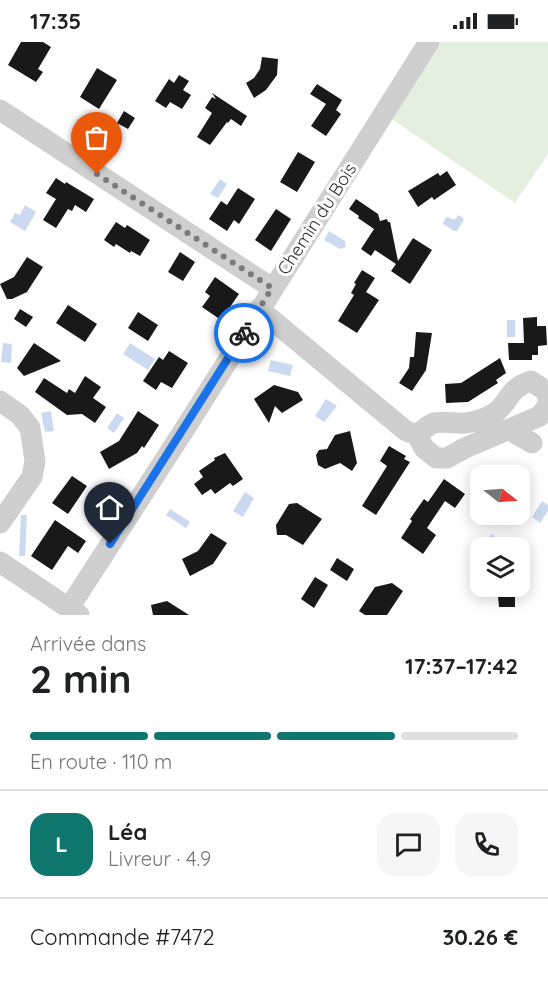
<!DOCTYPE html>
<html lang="fr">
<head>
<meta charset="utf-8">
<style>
  :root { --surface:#fff; --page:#f6f6f6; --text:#202124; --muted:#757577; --line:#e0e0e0; --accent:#0f766e }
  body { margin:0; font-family:Quicksand,sans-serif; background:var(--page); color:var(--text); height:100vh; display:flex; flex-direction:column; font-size:22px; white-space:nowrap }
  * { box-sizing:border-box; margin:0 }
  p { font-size:20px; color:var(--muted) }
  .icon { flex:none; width:33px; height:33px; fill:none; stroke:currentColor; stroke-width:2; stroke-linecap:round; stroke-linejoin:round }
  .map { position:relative; height:573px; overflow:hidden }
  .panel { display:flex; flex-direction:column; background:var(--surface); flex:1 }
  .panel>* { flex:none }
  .needle { width:39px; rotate:107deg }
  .tools { position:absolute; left:470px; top:423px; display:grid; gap:12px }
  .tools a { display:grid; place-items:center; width:60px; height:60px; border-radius:12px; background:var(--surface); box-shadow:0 3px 15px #0003; font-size:30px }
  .pin { position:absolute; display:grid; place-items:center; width:51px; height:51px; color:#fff; margin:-62px -26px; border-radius:50% 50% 50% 0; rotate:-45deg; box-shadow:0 0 6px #0007 }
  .pin .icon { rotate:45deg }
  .courier { position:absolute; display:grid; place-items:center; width:60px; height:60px; margin:-30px; border:4px solid #1a73e8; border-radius:50%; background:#fff; color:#222; box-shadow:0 2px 8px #0007 }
  .overview em { font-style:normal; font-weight:800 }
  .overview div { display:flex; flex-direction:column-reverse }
  .overview { display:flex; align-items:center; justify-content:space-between; height:102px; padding:0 30px }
  h1 { font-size:39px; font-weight:800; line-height:45px }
  .bar { display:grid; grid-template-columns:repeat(4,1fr); gap:9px 6px; align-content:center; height:72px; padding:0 30px }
  .bar i { height:8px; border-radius:4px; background:var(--line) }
  .bar .current { background:var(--accent) }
  .bar p { grid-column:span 4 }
  .line { display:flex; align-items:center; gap:15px; padding:0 30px; border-top:2px solid var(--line) }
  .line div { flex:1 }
  .round { display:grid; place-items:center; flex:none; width:63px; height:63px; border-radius:18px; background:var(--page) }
  .status { display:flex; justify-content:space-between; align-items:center; height:42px; padding:0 30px; background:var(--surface); direction:ltr }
  .status svg { height:16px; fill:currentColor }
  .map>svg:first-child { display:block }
  .green { fill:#e5efdf }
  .water { fill:#cbdaf0 }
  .building { fill:#191919 }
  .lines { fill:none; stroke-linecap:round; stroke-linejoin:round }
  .minor { stroke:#cfcfcf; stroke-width:21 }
  .done { stroke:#7a7a7a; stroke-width:6; stroke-dasharray:0 10.8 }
  .route { stroke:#1a73e8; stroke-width:8 }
  .labels { text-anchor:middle; stroke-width:6; stroke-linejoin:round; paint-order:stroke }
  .street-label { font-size:18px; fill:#323232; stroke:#fff }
</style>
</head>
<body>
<div class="status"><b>17:35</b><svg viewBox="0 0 49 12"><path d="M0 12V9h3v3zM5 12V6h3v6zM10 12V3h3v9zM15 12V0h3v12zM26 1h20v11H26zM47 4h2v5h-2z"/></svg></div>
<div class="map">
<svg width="548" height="573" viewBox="0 0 548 573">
  <rect width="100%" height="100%" fill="#fff"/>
  <path class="green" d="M 435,0 L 548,0 L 548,112 L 515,161 L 390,76 Z"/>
  <path class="water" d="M 220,137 L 227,142 L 218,156 L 210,152 Z
    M 25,163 L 36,170 L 25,189 L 10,180 L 15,171 L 20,173 Z
    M 459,173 L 464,177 L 457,189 L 454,189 L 443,182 L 445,176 L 448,175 L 454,178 Z
    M 329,189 L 345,199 L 346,205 L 340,207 L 324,198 Z
    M 507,278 L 515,278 L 515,295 L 507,295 Z
    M 3,301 L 12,302 L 11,321 L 1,320 Z
    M 130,301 L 155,317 L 148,328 L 123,312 Z
    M 271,318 L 293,323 L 290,334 L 268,329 Z
    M 326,357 L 337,364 L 324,380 L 315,374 Z
    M 51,369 L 54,389 L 45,390 L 41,371 Z
    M 117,371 L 124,376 L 114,391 L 107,386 Z
    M 245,450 L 254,456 L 243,475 L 233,469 Z
    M 92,453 L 104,454 L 102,463 L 106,476 L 95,478 L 91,464 Z
    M 542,459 L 548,463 L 548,469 L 540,481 L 532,475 Z
    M 170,467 L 190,480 L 186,486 L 166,473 Z
    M 21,473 L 27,473 L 25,514 L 19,514 Z
    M 492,492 L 500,500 L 496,505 L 481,505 Z"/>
  <path class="building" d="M 21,0 L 43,0 L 51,5 L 38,27 L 43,30 L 36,40 L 8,23 Z
    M 262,15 L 278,17 L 277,33 L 266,48 L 254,56 L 246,41 L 254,36 L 260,27 Z
    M 97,26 L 117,38 L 99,67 L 80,55 Z
    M 179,33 L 189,39 L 183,48 L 191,53 L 182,67 L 170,60 L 166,66 L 155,59 L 169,37 L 174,41 Z
    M 317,42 L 342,58 L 336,68 L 341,72 L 326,94 L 311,84 L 326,62 L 310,52 Z
    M 212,51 L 247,74 L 241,84 L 231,77 L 228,81 L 227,80 L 210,103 L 197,95 L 212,71 L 205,66 L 212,55 L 216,57 Z
    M 124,69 L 135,76 L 128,87 L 117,81 Z
    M 298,110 L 315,120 L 297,150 L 280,140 Z
    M 447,129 L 456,143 L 434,158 L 432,155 L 418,165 L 408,149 L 438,131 L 440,134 Z
    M 56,136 L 65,142 L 66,140 L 94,157 L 86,170 L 75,163 L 72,169 L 68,167 L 56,186 L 43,178 L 56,157 L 46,151 Z
    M 238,146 L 255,157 L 239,182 L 234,178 L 227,189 L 209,177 L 221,159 L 227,163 Z
    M 356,157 L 378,172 L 380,179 L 387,177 L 388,180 L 390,180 L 398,219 L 413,196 L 432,208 L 410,242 L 391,229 L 396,222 L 375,208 L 371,214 L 361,207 L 374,187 L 358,176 L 359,174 L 349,167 Z
    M 276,167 L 291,177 L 271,209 L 255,198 Z
    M 116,180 L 125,186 L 127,183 L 150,198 L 140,214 L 131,209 L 130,211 L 116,202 L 114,205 L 104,198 Z
    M 180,210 L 195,220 L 183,239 L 168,230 Z
    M 27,215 L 43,225 L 27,250 L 12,257 L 7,257 L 0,242 L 14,235 Z
    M 362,228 L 375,236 L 366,250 L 379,258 L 357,291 L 338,279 L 354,253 L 351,251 L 356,242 L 354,241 Z
    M 215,235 L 239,252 L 221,278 L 202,265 L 210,254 L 205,250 Z
    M 68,263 L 97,282 L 85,300 L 56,281 Z
    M 20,267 L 33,275 L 26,285 L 14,277 Z
    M 138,270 L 158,283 L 148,299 L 128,286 Z
    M 537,275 L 537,284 L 546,284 L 547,303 L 538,304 L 538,313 L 532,313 L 532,318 L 509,318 L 508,301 L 524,301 L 523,276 Z
    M 416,290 L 432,291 L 426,328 L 412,349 L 399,341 L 409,326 L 410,315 L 414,315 Z
    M 34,301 L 61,319 L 24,334 L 17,326 Z
    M 169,309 L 188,321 L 172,346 L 161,340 L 156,348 L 143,339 L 159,315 L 163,318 Z
    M 500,316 L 506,331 L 496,338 L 498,341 L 468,360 L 446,361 L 445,342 L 461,341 Z
    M 85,334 L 101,345 L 93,356 L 106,365 L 95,381 L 82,372 L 67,373 L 35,350 L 44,336 L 67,351 L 69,347 L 75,351 Z
    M 274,343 L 298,350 L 303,358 L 282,371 L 275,364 L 269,381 L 254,357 Z
    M 138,369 L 159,383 L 144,406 L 142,404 L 137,411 L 109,427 L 100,410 L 119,399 Z
    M 350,389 L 357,421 L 352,429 L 340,421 L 325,427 L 318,423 L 316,413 L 319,408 L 327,407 L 335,393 Z
    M 389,404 L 406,414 L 404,417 L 410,420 L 376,473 L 362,464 L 387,424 L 380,419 Z
    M 225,411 L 243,437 L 233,444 L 230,441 L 215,452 L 211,447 L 202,453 L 194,442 L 203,435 L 199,429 L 215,418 L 214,416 Z
    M 72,434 L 87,444 L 68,472 L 52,461 Z
    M 444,437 L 465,452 L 455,466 L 445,459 L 427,486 L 436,493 L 423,512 L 401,496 L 412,479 L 410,477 L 424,457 L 428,460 Z
    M 297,461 L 322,477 L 303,503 L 286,493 L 277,493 L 276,483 L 289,462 Z
    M 55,478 L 86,499 L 78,511 L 68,504 L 52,528 L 31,514 Z
    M 211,491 L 227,501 L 213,522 L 190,534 L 182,517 L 198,509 Z
    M 337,516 L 354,527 L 347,539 L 330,528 Z
    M 315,535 L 328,543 L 314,566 L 301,557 Z
    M 392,541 L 403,549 L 387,573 L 365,573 L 359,569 L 375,545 Z
    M 497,544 L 515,544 L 515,565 L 499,565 Z
    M 167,559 L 189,573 L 153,573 L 151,563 Z"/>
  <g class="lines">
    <path class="minor" d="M 0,68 L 272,246
      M 259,267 L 406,389 L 417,393
      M 548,356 L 546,349 L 531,339 C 506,347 510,362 493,372 C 484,377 475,380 465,381 C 455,382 442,378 432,382 C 427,384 422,389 417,393 L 424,406 L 436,416 L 447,416 L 465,406 L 540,374 L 548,363
      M 0,359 L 20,373 L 30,386 L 35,419 L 32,435 L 0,481
      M 508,387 L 532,401
      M 0,520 L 79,573
      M 69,566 L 186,385 L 429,0"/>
  </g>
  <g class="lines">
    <path class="done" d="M 97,132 L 272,246 L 244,291"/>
    <path class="route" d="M 110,502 L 244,291"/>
  </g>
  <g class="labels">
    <g class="street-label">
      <text transform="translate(317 177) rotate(-57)" y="6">Chemin du Bois</text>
    </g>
  </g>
</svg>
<div class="tools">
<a><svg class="needle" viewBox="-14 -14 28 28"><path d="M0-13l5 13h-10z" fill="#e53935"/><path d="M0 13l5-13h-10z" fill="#757577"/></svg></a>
<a><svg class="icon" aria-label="layers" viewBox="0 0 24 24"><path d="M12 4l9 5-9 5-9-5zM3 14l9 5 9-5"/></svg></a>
</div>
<div class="pin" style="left:97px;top:132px;background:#ea580c"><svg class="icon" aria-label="bag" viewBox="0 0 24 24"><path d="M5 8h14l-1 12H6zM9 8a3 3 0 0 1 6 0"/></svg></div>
<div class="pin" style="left:110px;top:502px;background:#1f2937"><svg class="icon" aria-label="home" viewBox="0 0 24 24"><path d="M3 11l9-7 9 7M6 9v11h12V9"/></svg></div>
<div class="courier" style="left:244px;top:291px"><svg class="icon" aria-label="bike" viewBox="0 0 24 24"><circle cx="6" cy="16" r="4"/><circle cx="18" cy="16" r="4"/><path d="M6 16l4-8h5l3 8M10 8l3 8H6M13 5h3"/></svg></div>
</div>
<section class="panel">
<div class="overview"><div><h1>2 min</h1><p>Arrivée dans</p></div><em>17:37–17:42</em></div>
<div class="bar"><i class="current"></i><i class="current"></i><i class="current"></i><i></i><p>En route · 110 m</p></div>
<div class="line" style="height:108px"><b class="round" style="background:var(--accent);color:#fff">L</b><div><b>Léa</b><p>Livreur · 4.9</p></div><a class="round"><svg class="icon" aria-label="chat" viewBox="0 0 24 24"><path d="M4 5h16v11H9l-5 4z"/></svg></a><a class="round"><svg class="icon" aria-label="phone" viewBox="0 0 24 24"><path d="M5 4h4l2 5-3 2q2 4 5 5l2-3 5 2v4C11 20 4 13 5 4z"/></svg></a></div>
<div class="line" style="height:78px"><div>Commande #7472</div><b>30.26 €</b></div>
</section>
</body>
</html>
